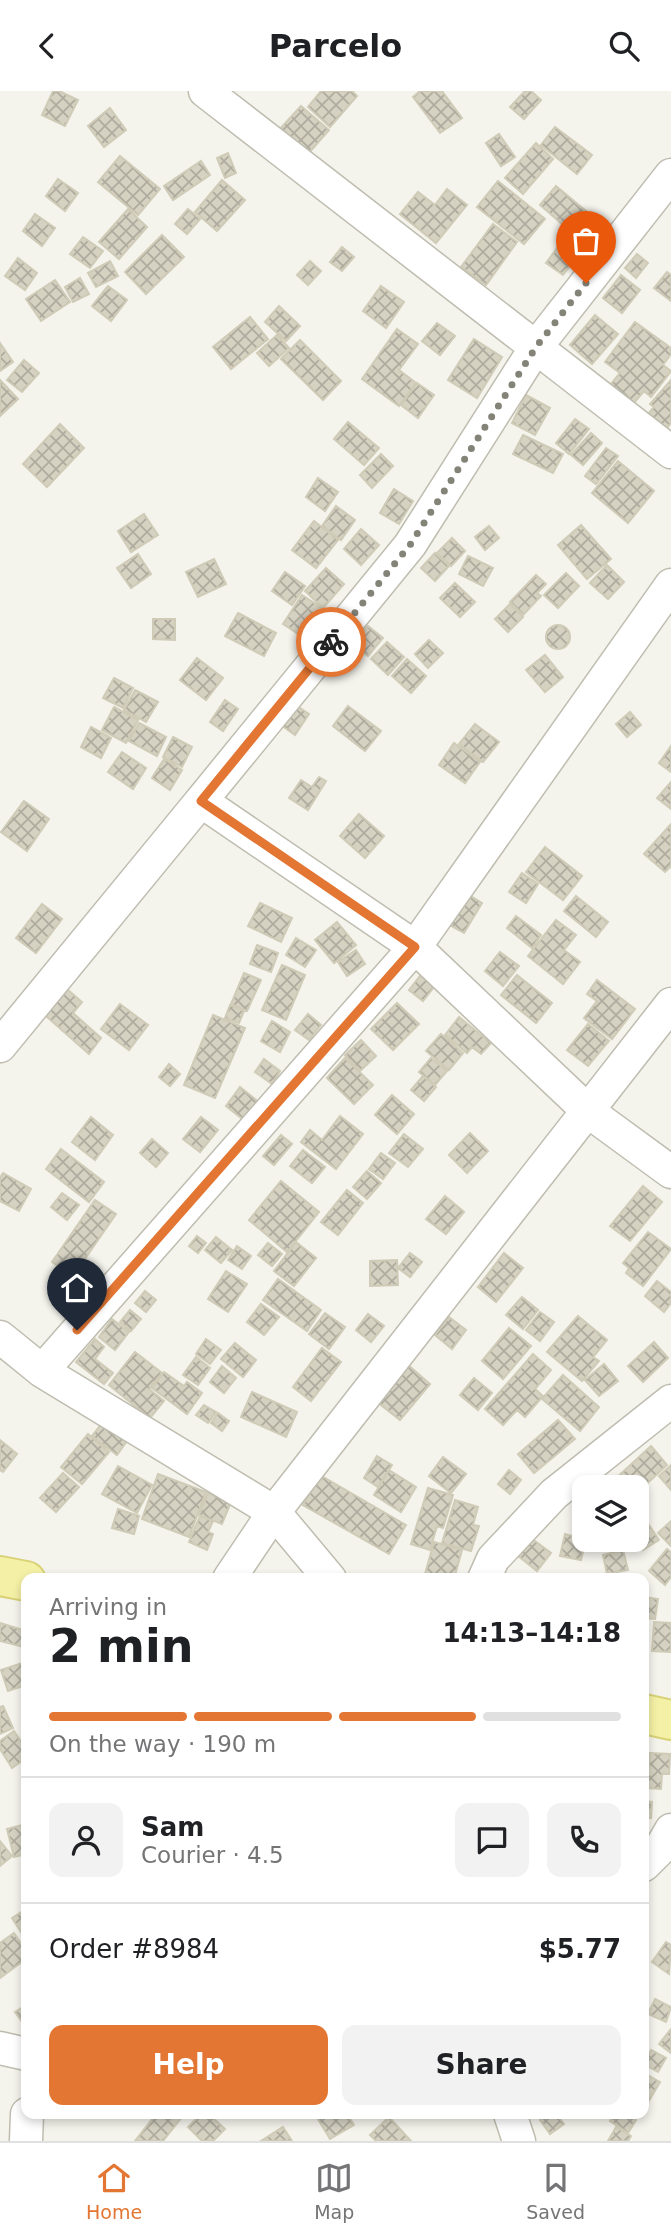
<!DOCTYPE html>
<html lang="en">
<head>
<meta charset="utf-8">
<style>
  :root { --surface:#fff; --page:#f2f2f2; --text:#202124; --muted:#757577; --line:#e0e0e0; --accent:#e47633 }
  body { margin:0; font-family:"DejaVu Sans",sans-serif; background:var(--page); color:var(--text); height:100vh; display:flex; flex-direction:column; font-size:26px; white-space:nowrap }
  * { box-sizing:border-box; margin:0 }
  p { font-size:23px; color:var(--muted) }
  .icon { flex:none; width:38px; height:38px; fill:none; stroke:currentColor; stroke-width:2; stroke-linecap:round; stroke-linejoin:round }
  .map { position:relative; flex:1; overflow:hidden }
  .sheet { position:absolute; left:21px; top:1482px; width:628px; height:546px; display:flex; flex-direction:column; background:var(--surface); border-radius:14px; box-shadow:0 4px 10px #0003 }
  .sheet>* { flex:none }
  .buttons { position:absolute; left:572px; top:1384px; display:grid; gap:14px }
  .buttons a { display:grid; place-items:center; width:77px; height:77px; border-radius:14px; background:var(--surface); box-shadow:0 4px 10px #0003; font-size:35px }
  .pin { position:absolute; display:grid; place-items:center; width:60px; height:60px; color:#fff; margin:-72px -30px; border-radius:50% 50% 50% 0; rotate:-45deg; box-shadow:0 0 7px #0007 }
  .pin .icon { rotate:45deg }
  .courier { position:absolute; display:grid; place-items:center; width:70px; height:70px; margin:-35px; border:5px solid #e47633; border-radius:50%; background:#fff; color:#222; box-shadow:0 2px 9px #0007 }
  .head em { font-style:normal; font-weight:600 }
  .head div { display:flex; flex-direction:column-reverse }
  .head { display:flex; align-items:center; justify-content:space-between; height:119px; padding:0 28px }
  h1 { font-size:46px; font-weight:600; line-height:52px }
  .bar { display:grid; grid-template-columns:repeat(4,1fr); gap:10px 7px; align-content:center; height:84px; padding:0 28px }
  .bar i { height:9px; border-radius:5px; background:var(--line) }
  .bar .active { background:var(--accent) }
  .bar p { grid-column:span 4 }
  .line { display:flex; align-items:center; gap:18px; padding:0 28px; border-top:2px solid var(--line) }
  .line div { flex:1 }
  .round { display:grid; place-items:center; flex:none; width:74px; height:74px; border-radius:14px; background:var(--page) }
  .primary-button { display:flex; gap:14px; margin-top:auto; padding:14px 28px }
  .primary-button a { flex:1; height:80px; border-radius:14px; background:var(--accent); color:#fff; font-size:28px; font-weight:600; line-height:80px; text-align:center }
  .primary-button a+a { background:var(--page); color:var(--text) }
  header { display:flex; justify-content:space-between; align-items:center; height:91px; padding:0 28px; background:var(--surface); font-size:32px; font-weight:600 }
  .dock { display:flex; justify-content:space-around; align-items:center; height:98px; border-top:2px solid var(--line); background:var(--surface); font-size:19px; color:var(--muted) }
  .dock a { display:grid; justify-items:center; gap:4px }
  .dock .active { color:var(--accent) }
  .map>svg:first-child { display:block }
  .building { fill:url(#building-cross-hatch); stroke:#cfcbb6; stroke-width:2 }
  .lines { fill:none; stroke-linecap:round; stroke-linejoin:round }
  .minor-casing { stroke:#bfbdaf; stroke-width:35 }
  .primary-casing { stroke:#d8d176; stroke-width:42 }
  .minor { stroke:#fff; stroke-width:32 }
  .primary { stroke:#f4f0a5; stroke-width:38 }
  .done { stroke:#848378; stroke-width:7; stroke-dasharray:0 12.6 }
  .route { stroke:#e47633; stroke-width:9 }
</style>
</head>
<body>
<header><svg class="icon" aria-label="back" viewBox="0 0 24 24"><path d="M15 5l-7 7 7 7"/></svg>Parcelo<svg class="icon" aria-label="search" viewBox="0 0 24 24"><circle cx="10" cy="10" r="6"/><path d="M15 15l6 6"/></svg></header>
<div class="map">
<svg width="671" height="2050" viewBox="0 0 671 2050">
  <defs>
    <pattern id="building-cross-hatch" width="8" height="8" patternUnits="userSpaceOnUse" patternTransform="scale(1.75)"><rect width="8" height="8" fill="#d5d2c2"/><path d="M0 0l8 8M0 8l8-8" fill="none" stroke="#afac9f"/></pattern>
  </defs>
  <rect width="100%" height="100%" fill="#f4f3ec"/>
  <path class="building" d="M 53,0 L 59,0 L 78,9 L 65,35 L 42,24 Z
    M 321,0 L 352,0 L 357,5 L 330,36 L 308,16 Z
    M 420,0 L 442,0 L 462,27 L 440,42 L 413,6 Z
    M 525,0 L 531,0 L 541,9 L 524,28 L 510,16 Z
    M 301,15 L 329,39 L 307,64 L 279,39 Z
    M 110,17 L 126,39 L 104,56 L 88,35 Z
    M 555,36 L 592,64 L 577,83 L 541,54 Z
    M 499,43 L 515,66 L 501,75 L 486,52 Z
    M 536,52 L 553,68 L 523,103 L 505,87 Z
    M 228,62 L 236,82 L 225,87 L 217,67 Z
    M 120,65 L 160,98 L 138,124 L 98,91 Z
    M 201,70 L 210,84 L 173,109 L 164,95 Z
    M 58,88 L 78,102 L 65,120 L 46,105 Z
    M 222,89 L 245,109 L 217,140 L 195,121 Z
    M 498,90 L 545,128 L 524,153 L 477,116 Z
    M 556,95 L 586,120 L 570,140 L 540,114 Z
    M 447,98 L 467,114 L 436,152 L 400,123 L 418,101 L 435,114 Z
    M 128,118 L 147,136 L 119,168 L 99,151 Z
    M 188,118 L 200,128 L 187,143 L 175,133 Z
    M 35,123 L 55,137 L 42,155 L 23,140 Z
    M 493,133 L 517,151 L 486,194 L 461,176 Z
    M 162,144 L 184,166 L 146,203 L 125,181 Z
    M 83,146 L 103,160 L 90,177 L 70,163 Z
    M 563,149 L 580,162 L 563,184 L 546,172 Z
    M 342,156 L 354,166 L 342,180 L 330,171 Z
    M 637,163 L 648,172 L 636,187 L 625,177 Z
    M 18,167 L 37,182 L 25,199 L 5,185 Z
    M 110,170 L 118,185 L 96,196 L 88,182 Z
    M 310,170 L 321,180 L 308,194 L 297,184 Z
    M 667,181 L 671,184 L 671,210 L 654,197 Z
    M 621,184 L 640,199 L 622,222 L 603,207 Z
    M 80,187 L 89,203 L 73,211 L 65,196 Z
    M 55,189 L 70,211 L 41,230 L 26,208 Z
    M 108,195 L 127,209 L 111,230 L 92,215 Z
    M 381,195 L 404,211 L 386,237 L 363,220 Z
    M 279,215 L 300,235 L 286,250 L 265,231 Z
    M 595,224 L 618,243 L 592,273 L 570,254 Z
    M 250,226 L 268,248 L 231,278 L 213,256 Z
    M 635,231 L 671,257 L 671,263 L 663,274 L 671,280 L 651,306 L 644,300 L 634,312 L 610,294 L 620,282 L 605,271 Z
    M 437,232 L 455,245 L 440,264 L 422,250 Z
    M 397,238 L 418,253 L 399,279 L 416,292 L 399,315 L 362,288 Z
    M 277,244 L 289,257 L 269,275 L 257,262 Z
    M 474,248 L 502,266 L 477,307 L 448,289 Z
    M 300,249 L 341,290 L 323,309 L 281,268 Z
    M 0,252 L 13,271 L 0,280 Z
    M 24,269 L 39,282 L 22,301 L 7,289 Z
    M 0,289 L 18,308 L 0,325 Z
    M 671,289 L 671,332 L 666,338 L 648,323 L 654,316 L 650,313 Z
    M 417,292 L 434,304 L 418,327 L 401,314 Z
    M 526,304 L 550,317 L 535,344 L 512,332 Z
    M 575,328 L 589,338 L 569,363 L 556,352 Z
    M 348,331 L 379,357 L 364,374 L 334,348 Z
    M 60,333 L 84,357 L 47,396 L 23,373 Z
    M 591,342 L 602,352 L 583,374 L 571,364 Z
    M 523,344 L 563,363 L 553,382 L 513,363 Z
    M 606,357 L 618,365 L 596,393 L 585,385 Z
    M 381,363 L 393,375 L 372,397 L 360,384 Z
    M 618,370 L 654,400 L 628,432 L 592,402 Z
    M 318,387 L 338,401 L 325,420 L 306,406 Z
    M 394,398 L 413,410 L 399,433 L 380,422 Z
    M 336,415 L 355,429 L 341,449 L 322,435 Z
    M 144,423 L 158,444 L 131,461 L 118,440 Z
    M 314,430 L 338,449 L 316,477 L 292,459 Z
    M 581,434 L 611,468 L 587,488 L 558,454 Z
    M 489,435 L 499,447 L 485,459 L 475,446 Z
    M 361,438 L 379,454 L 361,474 L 344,458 Z
    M 452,447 L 465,460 L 451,475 L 437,462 Z
    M 435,462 L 449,475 L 435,490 L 421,477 Z
    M 138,463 L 151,483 L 131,497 L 117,477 Z
    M 468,465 L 493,477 L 483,495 L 459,483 Z
    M 214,468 L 226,493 L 198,506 L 186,481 Z
    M 607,474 L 624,491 L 608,508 L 590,492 Z
    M 326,477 L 344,493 L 323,517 L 305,500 Z
    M 285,481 L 305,495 L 292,514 L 272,500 Z
    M 566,482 L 579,495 L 558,517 L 544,504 Z
    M 536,484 L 546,493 L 537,502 L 541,505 L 523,524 L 510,511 Z
    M 455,492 L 475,511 L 460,526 L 440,507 Z
    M 302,504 L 322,517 L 303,546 L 283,533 Z
    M 510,513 L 523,526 L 508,541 L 495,528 Z
    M 238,522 L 276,542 L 264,565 L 225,545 Z
    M 153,528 L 175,528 L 175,549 L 153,548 Z
    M546 546a12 12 0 1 1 24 0a12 12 0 1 1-24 0Z
    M 368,535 L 383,547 L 368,565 L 353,553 Z
    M 429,549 L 443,562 L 428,577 L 415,563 Z
    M 387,551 L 404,566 L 388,584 L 371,568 Z
    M 545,564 L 563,586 L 545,601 L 526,579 Z
    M 197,567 L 223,587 L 206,609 L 180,589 Z
    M 407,568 L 426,585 L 411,602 L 392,585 Z
    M 114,587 L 133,597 L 123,617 L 103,607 Z
    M 135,599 L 158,611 L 146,631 L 124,619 Z
    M 225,609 L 238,618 L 223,640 L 210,631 Z
    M 291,611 L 309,623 L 295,644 L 277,631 Z
    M 348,615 L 381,640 L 365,660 L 333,635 Z
    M 114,616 L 138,629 L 126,652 L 102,639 Z
    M 630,621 L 641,634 L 627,646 L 616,633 Z
    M 139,632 L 166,646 L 157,665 L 129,650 Z
    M 475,633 L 499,651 L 483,671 L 459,653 Z
    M 91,636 L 111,647 L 101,667 L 81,656 Z
    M 173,646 L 192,656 L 182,676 L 163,666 Z
    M 454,652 L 480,671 L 465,692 L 439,674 Z
    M 671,655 L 671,681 L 659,672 Z
    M 122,661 L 146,677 L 133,698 L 108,681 Z
    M 164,668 L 182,679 L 170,699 L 152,687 Z
    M 319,686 L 326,690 L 308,719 L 289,707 L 301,689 L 312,696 Z
    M 671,691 L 671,718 L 657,707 Z
    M 24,710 L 49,728 L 27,760 L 1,741 Z
    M 359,723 L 384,745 L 365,767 L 340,745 Z
    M 671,733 L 671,775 L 665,781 L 644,763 Z
    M 545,756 L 582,785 L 563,809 L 526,781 Z
    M 522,782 L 538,793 L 526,812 L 509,801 Z
    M 461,799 L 482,812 L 464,842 L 442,830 Z
    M 576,805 L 608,831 L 596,846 L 564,820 Z
    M 260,812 L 292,827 L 281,851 L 248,835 Z
    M 42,813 L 62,828 L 36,862 L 16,847 Z
    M 516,825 L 541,844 L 532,857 L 507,837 Z
    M 556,829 L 576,844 L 564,859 L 580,871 L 563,893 L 528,865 Z
    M 337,831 L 356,854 L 334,872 L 315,849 Z
    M 296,847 L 316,859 L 305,876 L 286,864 Z
    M 257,854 L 278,862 L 271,881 L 250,873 Z
    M 356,859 L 365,873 L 347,885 L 338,871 Z
    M 500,861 L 519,875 L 503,895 L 485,880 Z
    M 282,874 L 305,884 L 286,929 L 262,919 Z
    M 423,881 L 437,892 L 423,910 L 409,899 Z
    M 244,882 L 261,889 L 247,920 L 231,913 Z
    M 517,884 L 552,912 L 536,932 L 501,904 Z
    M 597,889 L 635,918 L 612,948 L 584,927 L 597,910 L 587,903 Z
    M 60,892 L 82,911 L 73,922 L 101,947 L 89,963 L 38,918 Z
    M 397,912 L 419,933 L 393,959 L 371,938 Z
    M 120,913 L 148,934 L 129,959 L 101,938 Z
    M 230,914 L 244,920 L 239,932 L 225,927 Z
    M 308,923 L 321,934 L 309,949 L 295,939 Z
    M 213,924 L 245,937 L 215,1007 L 184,994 Z
    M 459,926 L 491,952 L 481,963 L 472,956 L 467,962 L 445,944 Z
    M 272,930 L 290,941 L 280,961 L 261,950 Z
    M 588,933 L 609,950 L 588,975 L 567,959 Z
    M 441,943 L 463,962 L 449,979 L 426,960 Z
    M 361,949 L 376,965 L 360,980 L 345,964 Z
    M 345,967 L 373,994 L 354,1013 L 327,987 Z
    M 431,967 L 447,980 L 435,994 L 419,981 Z
    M 264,968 L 280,980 L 272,993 L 255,981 Z
    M 169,973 L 180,983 L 170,995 L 159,986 Z
    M 423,985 L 436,996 L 424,1010 L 411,999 Z
    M 240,996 L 260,1012 L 245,1030 L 226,1015 Z
    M 392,1004 L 414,1023 L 397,1043 L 375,1024 Z
    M 340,1025 L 363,1043 L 336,1078 L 301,1051 L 310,1039 L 322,1049 Z
    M 91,1026 L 113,1044 L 95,1069 L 72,1051 Z
    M 201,1026 L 218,1039 L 200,1061 L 183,1048 Z
    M 470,1042 L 488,1060 L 467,1082 L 449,1064 Z
    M 404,1043 L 423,1058 L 408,1076 L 389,1062 Z
    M 281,1044 L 292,1053 L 274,1074 L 263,1065 Z
    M 152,1048 L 168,1062 L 156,1076 L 140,1062 Z
    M 61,1058 L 104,1091 L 89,1111 L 46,1078 Z
    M 303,1059 L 325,1076 L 312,1092 L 290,1075 Z
    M 381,1062 L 395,1072 L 383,1088 L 369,1078 Z
    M 367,1080 L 381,1092 L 367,1108 L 353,1096 Z
    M 3,1082 L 31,1098 L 19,1120 L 0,1110 L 0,1087 Z
    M 281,1090 L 319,1121 L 287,1161 L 249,1129 Z
    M 643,1095 L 662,1111 L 630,1150 L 610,1135 Z
    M 347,1099 L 363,1112 L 338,1144 L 321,1131 Z
    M 62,1102 L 79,1114 L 67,1129 L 51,1116 Z
    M 445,1105 L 464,1121 L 446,1143 L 426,1128 Z
    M 95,1109 L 116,1123 L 73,1185 L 52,1171 Z
    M 648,1141 L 671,1158 L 643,1195 L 626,1182 L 629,1177 L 623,1172 Z
    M 197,1145 L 206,1152 L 198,1162 L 189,1155 Z
    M 216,1146 L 232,1159 L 221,1172 L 205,1159 Z
    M 296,1151 L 316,1167 L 294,1195 L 274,1180 Z
    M 268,1152 L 282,1163 L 272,1175 L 258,1164 Z
    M 237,1155 L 251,1165 L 242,1178 L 228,1169 Z
    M 410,1162 L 422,1171 L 410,1186 L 398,1177 Z
    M 504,1162 L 523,1177 L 496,1211 L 478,1196 Z
    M 397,1169 L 398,1194 L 370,1195 L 370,1170 Z
    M 226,1180 L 247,1193 L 228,1221 L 208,1208 Z
    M 278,1188 L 321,1219 L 307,1240 L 263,1209 Z
    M 657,1190 L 671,1201 L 671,1212 L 664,1221 L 645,1205 Z
    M 145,1200 L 156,1209 L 146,1221 L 135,1212 Z
    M 522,1206 L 538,1219 L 523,1238 L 506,1224 Z
    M 261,1213 L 279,1226 L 264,1244 L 247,1231 Z
    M 130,1219 L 141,1228 L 131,1240 L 120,1231 Z
    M 540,1221 L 554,1231 L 540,1250 L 526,1239 Z
    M 325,1222 L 345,1236 L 329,1258 L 309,1243 Z
    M 368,1223 L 384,1235 L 371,1251 L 356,1239 Z
    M 578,1225 L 607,1249 L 593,1266 L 599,1270 L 582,1290 L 547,1261 Z
    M 449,1226 L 466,1239 L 452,1258 L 435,1244 Z
    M 112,1228 L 129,1241 L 115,1259 L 99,1246 Z
    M 509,1237 L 531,1255 L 503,1288 L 482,1270 Z
    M 95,1248 L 104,1256 L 95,1268 L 113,1282 L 104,1293 L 76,1271 Z
    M 206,1248 L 221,1259 L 210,1273 L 196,1263 Z
    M 654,1251 L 668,1267 L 643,1291 L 628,1275 Z
    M 235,1252 L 256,1269 L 243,1286 L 221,1268 Z
    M 322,1257 L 341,1271 L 311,1310 L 293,1296 Z
    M 135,1261 L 162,1282 L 149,1298 L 164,1310 L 150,1327 L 109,1294 Z
    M 533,1263 L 551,1279 L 535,1298 L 543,1305 L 525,1326 L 517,1319 L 503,1334 L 485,1318 Z
    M 196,1266 L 210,1277 L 198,1294 L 183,1284 Z
    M 407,1273 L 430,1293 L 400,1329 L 376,1310 Z
    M 604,1273 L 618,1290 L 599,1305 L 585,1289 Z
    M 222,1275 L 236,1287 L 224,1302 L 210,1291 Z
    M 164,1281 L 184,1295 L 187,1291 L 202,1302 L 187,1323 L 152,1297 Z
    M 563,1284 L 599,1316 L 580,1340 L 542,1308 Z
    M 474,1287 L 492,1302 L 478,1319 L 460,1304 Z
    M 252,1301 L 297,1321 L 286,1346 L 241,1326 Z
    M 204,1314 L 216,1321 L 208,1332 L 196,1324 Z
    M 218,1322 L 229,1330 L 222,1340 L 211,1332 Z
    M 558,1329 L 575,1348 L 534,1382 L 518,1363 Z
    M 103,1331 L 127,1350 L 117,1364 L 92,1345 Z
    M 88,1343 L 109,1361 L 82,1393 L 61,1376 Z
    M 0,1349 L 17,1363 L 3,1381 L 0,1379 Z
    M 651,1355 L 667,1374 L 637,1402 L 637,1396 L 619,1396 L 613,1390 Z
    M 377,1365 L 392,1374 L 378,1396 L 364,1387 Z
    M 443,1366 L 466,1383 L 451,1402 L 429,1385 Z
    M 671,1374 L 671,1399 L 659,1385 Z
    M 118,1375 L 152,1394 L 137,1422 L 102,1403 Z
    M 389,1379 L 416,1396 L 401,1421 L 374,1404 Z
    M 509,1379 L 521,1389 L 510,1403 L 498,1393 Z
    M 63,1382 L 79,1396 L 56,1421 L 40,1407 Z
    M 158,1383 L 206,1401 L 189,1446 L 142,1428 Z
    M 320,1384 L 406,1434 L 389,1463 L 303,1414 Z
    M 428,1397 L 453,1404 L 443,1437 L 437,1435 L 430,1459 L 411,1453 Z
    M 208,1402 L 231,1411 L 222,1433 L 199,1424 Z
    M 455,1409 L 478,1416 L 473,1434 L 479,1435 L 471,1460 L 442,1452 Z
    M 637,1416 L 659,1449 L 643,1459 L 636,1449 Z
    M 118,1418 L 139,1425 L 134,1443 L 112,1437 Z
    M 200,1425 L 213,1430 L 208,1441 L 213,1443 L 207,1459 L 189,1451 Z
    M 671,1430 L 671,1455 L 658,1442 Z
    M 565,1443 L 586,1449 L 581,1469 L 560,1465 Z
    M 531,1447 L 551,1462 L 537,1480 L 517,1464 Z
    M 434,1451 L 462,1459 L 454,1488 L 443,1488 L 425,1483 Z
    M 667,1458 L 671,1461 L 671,1486 L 665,1494 L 649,1480 Z
    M 623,1459 L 628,1479 L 607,1483 L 603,1464 Z
    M 644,1506 L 658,1508 L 655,1528 L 644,1527 Z
    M 654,1531 L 671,1532 L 671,1561 L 652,1560 Z
    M 0,1532 L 26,1540 L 24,1556 L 0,1550 Z
    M 25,1571 L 26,1594 L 8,1600 L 1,1579 Z
    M 3,1615 L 13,1637 L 0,1643 L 0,1616 Z
    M 14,1640 L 26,1658 L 26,1667 L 12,1677 L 0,1658 L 0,1650 Z
    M 650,1662 L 670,1663 L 669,1683 L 662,1683 L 661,1698 L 647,1697 Z
    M 644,1710 L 652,1711 L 651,1727 L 647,1727 L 645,1750 Z
    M 26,1733 L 26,1763 L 14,1766 L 7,1738 Z
    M 0,1750 L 12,1765 L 0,1775 Z
    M 26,1818 L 26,1842 L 23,1844 L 12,1827 Z
    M 14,1842 L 26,1860 L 26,1868 L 0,1887 L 0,1852 Z
    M 666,1851 L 671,1854 L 669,1883 L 652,1871 Z
    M 655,1908 L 671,1916 L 666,1931 L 648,1923 Z
    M 26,1914 L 26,1934 L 25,1935 L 15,1921 Z
    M 671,1938 L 671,1962 L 659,1953 Z
    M 651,1959 L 666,1967 L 658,1981 L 644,1973 Z
    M 644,1982 L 660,1991 L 644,2018 Z
    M 156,2023 L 178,2023 L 182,2026 L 163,2050 L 135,2050 Z
    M 201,2023 L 209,2023 L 225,2038 L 213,2050 L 202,2050 L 188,2036 Z
    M 320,2023 L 347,2023 L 354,2034 L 330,2048 L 316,2025 Z
    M 548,2023 L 556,2023 L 564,2033 L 550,2043 L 540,2029 Z
    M 615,2023 L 627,2023 L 636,2029 L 628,2042 L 610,2030 Z
    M 389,2026 L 411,2050 L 376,2050 L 370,2044 Z
    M 283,2036 L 292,2050 L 261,2050 Z
    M 616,2036 L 631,2045 L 628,2050 L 608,2050 Z"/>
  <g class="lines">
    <g class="minor-casing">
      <path id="minor" d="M 205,0 L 671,361
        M 201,710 L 410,454 L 536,256 L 671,84
        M 0,955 L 201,710 L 415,856 L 589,1021 L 671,1081
        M 0,1246 L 42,1280
        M 229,1488 L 274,1421 L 671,913
        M 330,1488 L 274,1421 L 42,1280 L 415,856 L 671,494
        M 484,1488 L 493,1468 L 554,1403 L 671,1310
        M 644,1774 L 660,1758 L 671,1739
        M 0,1957 L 26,1963
        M 510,2023 L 519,2050
        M 26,2050 L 27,2023"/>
    </g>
    <g class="primary-casing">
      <path id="primary" d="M 0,1485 L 26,1490
        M 644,1623 L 671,1629"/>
    </g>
    <use href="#minor" class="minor"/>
    <use href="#primary" class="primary"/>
  </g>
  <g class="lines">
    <path class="done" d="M 331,551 L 410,454 L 536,256 L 586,192"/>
    <path class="route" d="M 77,1239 L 415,856 L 201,710 L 331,551"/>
  </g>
</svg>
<div class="buttons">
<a><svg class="icon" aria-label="layers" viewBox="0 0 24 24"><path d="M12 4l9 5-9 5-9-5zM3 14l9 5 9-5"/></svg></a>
</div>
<div class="pin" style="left:586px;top:192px;background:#ea580c"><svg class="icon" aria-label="bag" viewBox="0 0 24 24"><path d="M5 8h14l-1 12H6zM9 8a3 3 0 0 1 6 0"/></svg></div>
<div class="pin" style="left:77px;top:1239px;background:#1f2937"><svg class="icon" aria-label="home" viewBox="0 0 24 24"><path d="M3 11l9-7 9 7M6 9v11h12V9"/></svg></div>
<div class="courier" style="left:331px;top:551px"><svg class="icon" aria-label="bike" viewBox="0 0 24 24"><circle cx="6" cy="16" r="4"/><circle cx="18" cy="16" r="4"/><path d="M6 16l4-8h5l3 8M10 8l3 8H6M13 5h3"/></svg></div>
<section class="sheet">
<div class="head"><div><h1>2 min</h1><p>Arriving in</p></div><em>14:13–14:18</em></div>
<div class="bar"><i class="active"></i><i class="active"></i><i class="active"></i><i></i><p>On the way · 190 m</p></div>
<div class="line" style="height:126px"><a class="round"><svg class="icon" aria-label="person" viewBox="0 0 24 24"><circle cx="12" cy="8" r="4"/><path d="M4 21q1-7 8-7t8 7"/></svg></a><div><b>Sam</b><p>Courier · 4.5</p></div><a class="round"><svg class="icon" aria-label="chat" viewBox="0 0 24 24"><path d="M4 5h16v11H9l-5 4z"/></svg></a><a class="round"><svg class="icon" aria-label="phone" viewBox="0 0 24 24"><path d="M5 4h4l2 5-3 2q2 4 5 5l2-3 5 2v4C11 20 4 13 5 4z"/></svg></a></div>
<div class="line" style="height:91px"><div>Order #8984</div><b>$5.77</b></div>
<div class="primary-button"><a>Help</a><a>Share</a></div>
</section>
</div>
<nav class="dock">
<a class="active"><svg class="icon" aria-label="home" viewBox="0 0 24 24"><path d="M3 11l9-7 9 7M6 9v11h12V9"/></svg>Home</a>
<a><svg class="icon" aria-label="map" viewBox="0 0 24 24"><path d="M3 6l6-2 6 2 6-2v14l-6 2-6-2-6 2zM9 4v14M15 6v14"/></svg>Map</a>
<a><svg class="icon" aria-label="saved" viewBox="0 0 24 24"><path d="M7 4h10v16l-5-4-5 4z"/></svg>Saved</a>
</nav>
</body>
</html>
